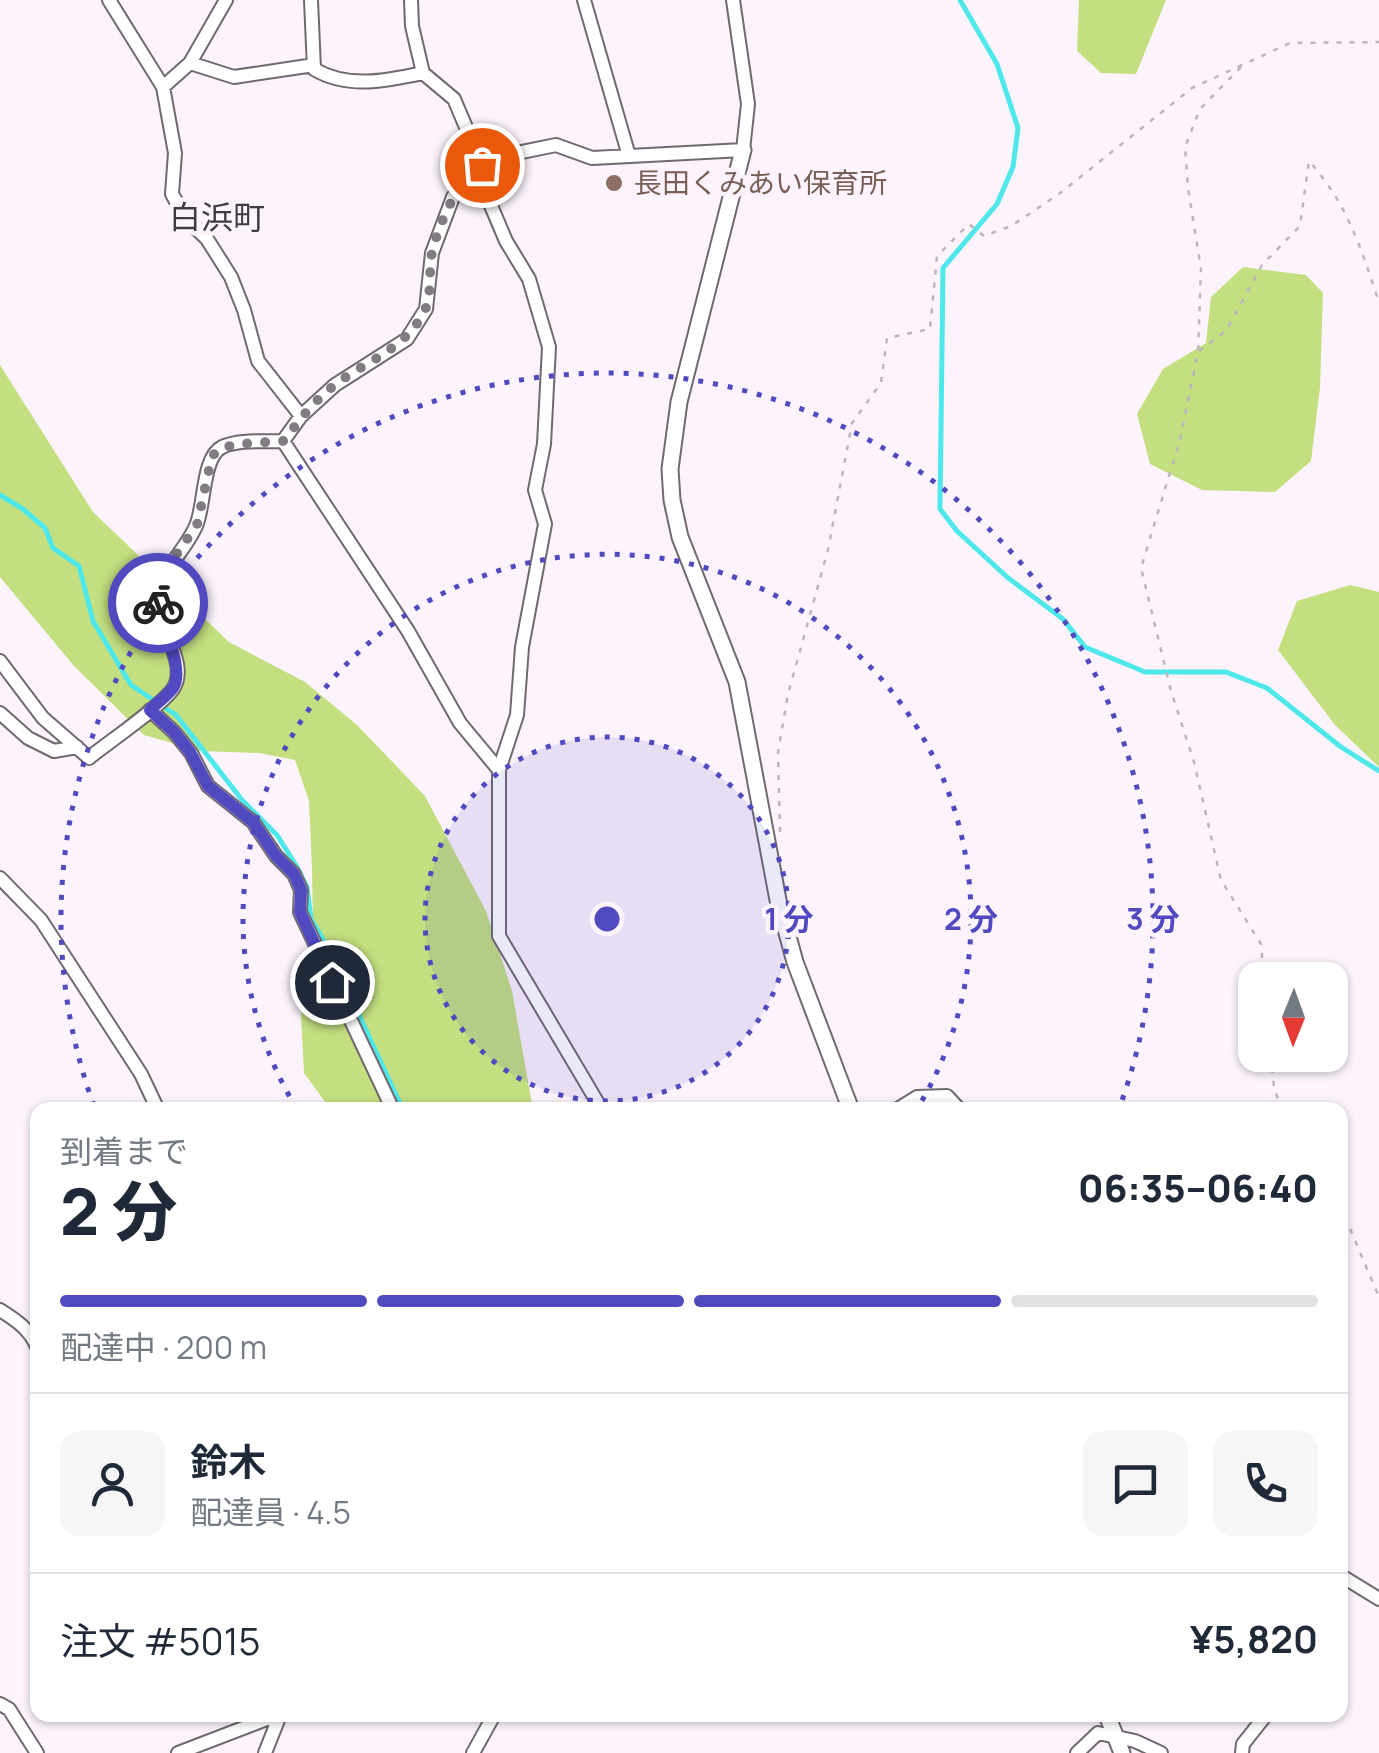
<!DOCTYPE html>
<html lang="ja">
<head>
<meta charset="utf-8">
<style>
  :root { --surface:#fff; --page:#f6f6f7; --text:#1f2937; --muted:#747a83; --line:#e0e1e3; --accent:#5049c0 }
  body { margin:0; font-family:Manrope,"Noto Sans JP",sans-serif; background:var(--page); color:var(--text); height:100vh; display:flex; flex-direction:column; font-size:38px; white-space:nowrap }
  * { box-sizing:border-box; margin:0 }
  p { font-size:32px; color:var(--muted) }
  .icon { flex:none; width:55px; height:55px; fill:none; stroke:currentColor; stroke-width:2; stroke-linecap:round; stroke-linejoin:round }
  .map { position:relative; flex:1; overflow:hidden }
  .side { position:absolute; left:30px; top:1102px; width:1318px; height:620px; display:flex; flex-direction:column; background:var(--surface); border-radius:20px; box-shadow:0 2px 8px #0004 }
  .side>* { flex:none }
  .needle { width:65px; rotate:181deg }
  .buttons { position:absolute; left:1238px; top:962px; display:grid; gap:20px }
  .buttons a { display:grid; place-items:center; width:110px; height:110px; border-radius:20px; background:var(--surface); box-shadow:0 2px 8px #0004; font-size:50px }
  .pin { position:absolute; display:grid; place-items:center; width:85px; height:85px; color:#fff; margin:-42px; border:5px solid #fff; border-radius:50%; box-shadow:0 2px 10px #0007 }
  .courier { position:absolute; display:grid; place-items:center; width:100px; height:100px; margin:-50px; border:8px solid #5049c0; border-radius:50%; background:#fff; color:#222; box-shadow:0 2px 12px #0007 }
  .head em { font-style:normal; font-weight:800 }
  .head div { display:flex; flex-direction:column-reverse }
  .head { display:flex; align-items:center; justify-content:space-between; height:170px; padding:0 30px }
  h1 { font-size:65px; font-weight:800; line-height:75px }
  .bar { display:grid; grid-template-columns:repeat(4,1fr); gap:15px 10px; align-content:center; height:120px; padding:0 30px }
  .bar i { height:12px; border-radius:8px; background:var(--line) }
  .bar .selected { background:var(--accent) }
  .bar p { grid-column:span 4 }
  .line { display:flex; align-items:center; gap:25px; padding:0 30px; border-top:2px solid var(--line) }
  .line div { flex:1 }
  .round { display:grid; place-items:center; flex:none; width:105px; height:105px; border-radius:20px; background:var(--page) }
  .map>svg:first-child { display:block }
  .green { fill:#c3df80 }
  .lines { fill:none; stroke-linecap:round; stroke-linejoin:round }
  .stream { stroke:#4fe8ea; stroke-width:5 }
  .minor-casing { stroke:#706970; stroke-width:16 }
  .tertiary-casing { stroke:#706970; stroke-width:19 }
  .path { stroke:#bcb5bc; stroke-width:2.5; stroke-dasharray:5 8; stroke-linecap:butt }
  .minor { stroke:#fff; stroke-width:12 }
  .tertiary { stroke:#fff; stroke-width:15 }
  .done { stroke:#817c81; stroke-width:10; stroke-dasharray:0 18 }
  .route { stroke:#5049c0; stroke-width:12 }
  .ring { fill:none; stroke:#5049c0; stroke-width:5; stroke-dasharray:5 10 }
  .education-dot { fill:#8d6e63; stroke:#fcf3fc; stroke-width:4 }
  .labels { text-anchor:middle; stroke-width:9; stroke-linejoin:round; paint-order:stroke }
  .education-label { font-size:28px; fill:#785e54; stroke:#fcf3fc; text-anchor:start }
  .quarter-label { font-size:32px; fill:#3f3c3f; stroke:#fcf3fc }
  .centre { fill:#5049c0; stroke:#fcf3fc; stroke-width:5 }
  .ring-label { font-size:30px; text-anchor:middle; font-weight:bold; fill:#5049c0; stroke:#fcf3fc; stroke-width:9; stroke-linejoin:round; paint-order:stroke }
</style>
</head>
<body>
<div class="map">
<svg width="1379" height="1753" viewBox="0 0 1379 1753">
  <rect width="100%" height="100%" fill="#fcf3fc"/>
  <path class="green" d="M 1079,0 L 1166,0 L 1136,74 L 1101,73 L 1077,51 Z
    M 1243,267 L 1306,275 L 1323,293 L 1320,388 L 1311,461 L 1275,492 L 1202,490 L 1150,464 L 1137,414 L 1163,369 L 1206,343 L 1211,297 Z
    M 0,365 L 93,512 L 229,642 L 305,682 L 357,725 L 425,796 L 486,911 L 512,991 L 533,1110 L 331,1110 L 304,1073 L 301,1016 L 313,935 L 312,868 L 309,801 L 295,760 L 259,753 L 200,751 L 144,735 L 74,666 L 0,577 Z
    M 1350,585 L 1379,592 L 1379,767 L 1335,725 L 1278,650 L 1297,601 Z"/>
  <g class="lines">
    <path class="stream" d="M 960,0 L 997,64 L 1018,128 L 1013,167 L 997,204 L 943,268 L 940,509 L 957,531 L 1007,577 L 1063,619 L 1085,647 L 1145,672 L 1226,672 L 1267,688 L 1341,747 L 1379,771
      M 0,495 L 23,509 L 45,528 L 53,548 L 79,566 L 93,621 L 131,685 L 176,715 L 242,800 L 277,835 L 297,867 L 307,887 L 311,919 L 327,946 L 403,1110"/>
    <g class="minor-casing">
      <path id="minor" d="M 109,0 L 163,87 L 175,153 L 172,194 L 186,219 L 207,239 L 231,277 L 244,310 L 258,361 L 301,416 L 283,441 L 408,631 L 460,723 L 499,770
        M 311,0 L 314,69 C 347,89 386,81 423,73
        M 411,0 L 412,26 L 423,73 L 454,99 L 482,165
        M 584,0 L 629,156
        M 190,63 L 234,77 L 314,65
        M 163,87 L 190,63 L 226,0
        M 475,168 L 506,241 L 529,279 L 549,347 L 544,444 L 535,490 L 545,524 L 522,647 L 517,715 L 499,770 L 499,936 L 602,1110
        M 301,416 L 335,385 L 407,339 L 426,309 L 432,253 L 453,197 L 475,168 L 502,156 L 556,145 L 592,158 L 743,150 L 748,104 L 733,0
        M 0,661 L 43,718 L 89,758 C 110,741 159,708 173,689 C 190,663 156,627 159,600 C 161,568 184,553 196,526 C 205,506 202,457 222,447 C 239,439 265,442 283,441
        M 150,710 L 174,732 L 191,753 L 208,786 L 253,822 L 276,856 L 294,874 L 301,890 L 300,912 L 393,1110
        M 0,713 L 28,738 L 54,751 L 77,747
        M 0,878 L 41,920 L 141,1074 L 158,1110
        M 896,1110 L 917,1097 L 947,1096 L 960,1110
        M 0,1310 C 16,1320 31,1330 38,1349
        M 1340,1575 L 1379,1599
        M 0,1704 L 9,1709 L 37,1753
        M 178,1753 L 277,1715
        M 265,1753 L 280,1715
        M 473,1753 L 494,1715
        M 1077,1753 L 1098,1733 L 1135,1741 L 1161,1753
        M 1242,1753 L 1243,1744 L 1266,1715"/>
    </g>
    <g class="tertiary-casing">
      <path id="tertiary" d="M 743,150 L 679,402 L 670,469 L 672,500 L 680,537 L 737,682 L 778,900 L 795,962 L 851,1110
        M 1107,1715 L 1122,1753"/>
    </g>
    <path class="path" d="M 1241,67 L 1200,109 L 1185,147 L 1188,188 L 1201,269 L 1198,352 L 1180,440 L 1141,568 L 1171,691 L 1194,762 L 1221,880 L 1261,944 L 1264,980
      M 1199,351 L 1226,331 L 1262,265 L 1300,226 L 1309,161 C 1347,203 1362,250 1379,303
      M 780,832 L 778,752 L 788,694 L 828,550 L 852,423 L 881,383 L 887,338 L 930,329 L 937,256 L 969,224 L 984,236 L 1011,226 L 1059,194 L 1192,88 L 1290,43 L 1379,42
      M 1271,1055 L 1274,1088 L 1282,1110
      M 1340,1205 L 1379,1297"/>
    <use href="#minor" class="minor"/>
    <use href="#tertiary" class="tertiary"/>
  </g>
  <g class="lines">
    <path class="done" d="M 158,603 L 166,569 L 197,525 L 212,456 L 221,448 L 239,444 L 284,441 C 299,420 315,400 336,384 C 367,361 406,348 424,312 C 432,297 429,275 431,258 C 435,232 458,177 482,165"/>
    <path class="route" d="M 158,603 C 162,624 185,670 173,688 C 168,695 156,704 150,710 L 174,732 L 190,752 L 208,786 L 253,822 L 276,856 L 294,874 L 301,890 L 300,912 L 332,982"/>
  </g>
  <circle cx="607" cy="919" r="182" fill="#5049c0" fill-opacity=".12"/>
  <g class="ring">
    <circle cx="607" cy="919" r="182"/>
    <path d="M297 1109A364 364 0 1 1 917 1109"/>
    <path d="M94 1106A546 546 0 1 1 1120 1106"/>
  </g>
  <circle class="education-dot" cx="614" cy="183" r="10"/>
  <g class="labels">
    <g class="education-label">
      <text x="634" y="193">長田くみあい保育所</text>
    </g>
    <g class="quarter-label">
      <text x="217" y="229">白浜町</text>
    </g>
  </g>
  <circle cx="607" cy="919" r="15" class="centre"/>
  <g class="ring-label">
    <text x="789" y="930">1 分</text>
    <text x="971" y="930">2 分</text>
    <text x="1153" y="930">3 分</text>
  </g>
</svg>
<div class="buttons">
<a><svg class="needle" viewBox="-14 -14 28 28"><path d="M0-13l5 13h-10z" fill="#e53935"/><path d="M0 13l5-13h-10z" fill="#747a83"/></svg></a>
</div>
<div class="pin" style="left:482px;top:165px;background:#ea580c"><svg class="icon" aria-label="bag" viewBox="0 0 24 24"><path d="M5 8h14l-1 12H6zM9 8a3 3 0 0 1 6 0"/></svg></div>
<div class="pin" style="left:332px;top:982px;background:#1f2937"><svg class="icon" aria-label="home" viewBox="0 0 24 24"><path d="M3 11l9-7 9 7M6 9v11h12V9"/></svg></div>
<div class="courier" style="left:158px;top:603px"><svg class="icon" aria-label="bike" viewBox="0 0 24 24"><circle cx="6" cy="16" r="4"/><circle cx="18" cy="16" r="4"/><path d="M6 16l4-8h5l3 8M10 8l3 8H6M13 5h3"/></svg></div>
<section class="side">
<div class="head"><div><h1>2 分</h1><p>到着まで</p></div><em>06:35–06:40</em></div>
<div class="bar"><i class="selected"></i><i class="selected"></i><i class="selected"></i><i></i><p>配達中 · 200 m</p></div>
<div class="line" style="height:180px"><a class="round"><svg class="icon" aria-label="person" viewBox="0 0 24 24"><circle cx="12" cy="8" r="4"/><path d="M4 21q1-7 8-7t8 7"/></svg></a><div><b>鈴木</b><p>配達員 · 4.5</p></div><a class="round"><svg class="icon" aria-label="chat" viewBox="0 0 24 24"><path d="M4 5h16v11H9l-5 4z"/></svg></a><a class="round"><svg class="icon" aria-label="phone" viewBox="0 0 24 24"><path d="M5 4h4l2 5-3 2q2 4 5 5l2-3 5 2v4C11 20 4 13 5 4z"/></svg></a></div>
<div class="line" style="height:130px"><div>注文 #5015</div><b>¥5,820</b></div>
</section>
</div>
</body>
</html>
